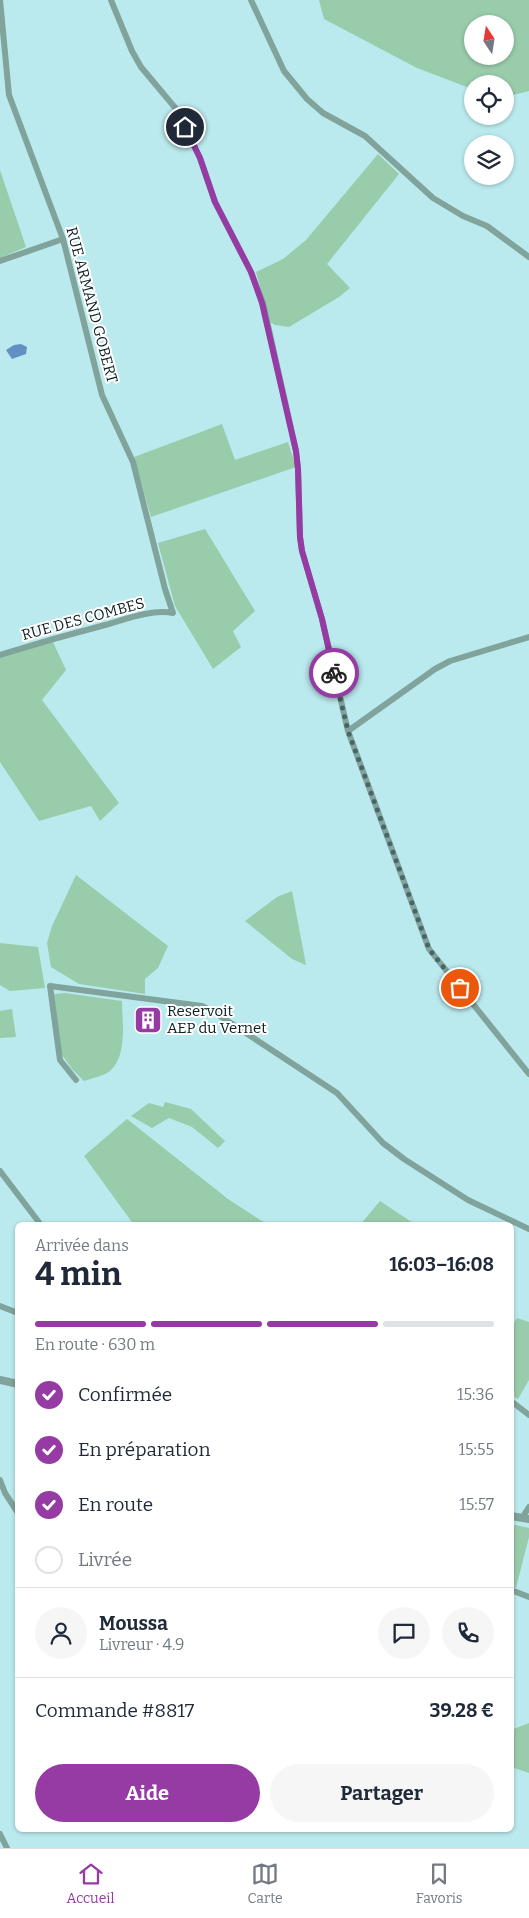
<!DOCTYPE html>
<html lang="fr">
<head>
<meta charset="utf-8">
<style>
  :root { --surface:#fff; --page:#f6f6f7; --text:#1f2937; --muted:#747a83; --line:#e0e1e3; --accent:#963aa4 }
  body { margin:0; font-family:Bitter,serif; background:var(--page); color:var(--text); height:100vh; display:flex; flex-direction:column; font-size:19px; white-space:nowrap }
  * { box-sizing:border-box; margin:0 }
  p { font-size:16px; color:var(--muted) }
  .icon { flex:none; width:28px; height:28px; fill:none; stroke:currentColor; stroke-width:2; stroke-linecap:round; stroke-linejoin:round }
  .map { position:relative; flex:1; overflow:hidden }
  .details { position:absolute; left:15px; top:1222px; width:499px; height:610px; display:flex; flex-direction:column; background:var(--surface); border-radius:8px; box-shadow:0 1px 4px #0004 }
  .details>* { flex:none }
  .needle { width:32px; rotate:348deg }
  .controls { position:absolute; left:464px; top:15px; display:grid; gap:10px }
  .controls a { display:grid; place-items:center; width:50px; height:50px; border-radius:50%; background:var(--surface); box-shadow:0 1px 4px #0004; font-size:25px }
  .pin { position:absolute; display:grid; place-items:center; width:42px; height:42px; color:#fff; margin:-21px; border:2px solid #fff; border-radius:50%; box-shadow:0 1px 5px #0007 }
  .courier { position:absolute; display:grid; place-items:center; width:50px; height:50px; margin:-25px; border:4px solid #963aa4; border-radius:50%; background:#fff; color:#222; box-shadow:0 1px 6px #0007 }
  .head em { font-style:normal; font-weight:700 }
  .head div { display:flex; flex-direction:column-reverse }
  .head { display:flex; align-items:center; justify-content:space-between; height:85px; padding:0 20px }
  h1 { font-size:32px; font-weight:700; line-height:38px }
  .bar { display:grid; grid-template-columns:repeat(4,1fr); gap:8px 5px; align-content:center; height:60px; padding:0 20px }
  .bar i { height:6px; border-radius:4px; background:var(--line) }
  .bar .current { background:var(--accent) }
  .bar p { grid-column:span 4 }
  .line { display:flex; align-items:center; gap:12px; padding:0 20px; border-top:1px solid var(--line) }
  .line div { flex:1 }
  .round { display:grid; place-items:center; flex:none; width:52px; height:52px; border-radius:26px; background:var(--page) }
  ol { padding:0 20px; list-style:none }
  li { display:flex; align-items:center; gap:15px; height:55px }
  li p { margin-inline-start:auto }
  li .icon { padding:5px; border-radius:50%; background:var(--accent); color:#fff; stroke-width:4 }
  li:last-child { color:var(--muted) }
  li i { width:28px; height:28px; border:2px solid var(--line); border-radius:50% }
  .button { display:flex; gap:10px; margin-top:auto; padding:10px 20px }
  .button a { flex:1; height:58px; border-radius:30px; background:var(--accent); color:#fff; font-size:20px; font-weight:700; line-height:58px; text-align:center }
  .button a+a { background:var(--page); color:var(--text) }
  .tabs { display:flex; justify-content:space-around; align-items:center; height:70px; border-top:1px solid var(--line); background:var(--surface); font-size:14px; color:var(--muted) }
  .tabs a { display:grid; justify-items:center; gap:2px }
  .tabs .current { color:var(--accent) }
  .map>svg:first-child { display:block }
  .green { fill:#99ccab; fill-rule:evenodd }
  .water { fill:#6290c2 }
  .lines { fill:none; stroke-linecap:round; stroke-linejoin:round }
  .minor { stroke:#80a39c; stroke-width:6 }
  .tertiary { stroke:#80a39c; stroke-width:8 }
  .done { stroke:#496567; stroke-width:5; stroke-dasharray:0 9 }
  .route { stroke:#963aa4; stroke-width:6 }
  .labels { text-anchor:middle; stroke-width:4; stroke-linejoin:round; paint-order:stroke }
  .street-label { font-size:15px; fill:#0c1e1f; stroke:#fff }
  .poi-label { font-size:15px; fill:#0c1e1f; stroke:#fff; text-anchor:start }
</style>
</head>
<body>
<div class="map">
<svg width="529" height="1848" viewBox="0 0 529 1848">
  <rect width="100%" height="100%" fill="#bbeaee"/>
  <path class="green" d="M 319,0 L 529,0 L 529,91 L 505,97 L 505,84 L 472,84 L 472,89 L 417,68 L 324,19 ZM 472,24 L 505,24 L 505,56 L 472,56 Z
    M 378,154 L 399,174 L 327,264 L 350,288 L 339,297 L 289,327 L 275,325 L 270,322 L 256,272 L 283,259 L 306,240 Z
    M 0,170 L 26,247 L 0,258 Z
    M 222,424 L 235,460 L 288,442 L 296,467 L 151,517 L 134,457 Z
    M 205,529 L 255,611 L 233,631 L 241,647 L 213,669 L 175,606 L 158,543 Z
    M 53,642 L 66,670 L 42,700 L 119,803 L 100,821 L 91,806 L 39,821 L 0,762 L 0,657 Z
    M 76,875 L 168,946 L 158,968 L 145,979 L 145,994 L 79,984 L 51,967 L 47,943 L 52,926 Z
    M 292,891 L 306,965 L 292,959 L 245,921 L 277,897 Z
    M 0,943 L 38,947 L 45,988 L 10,991 L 0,985 Z
    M 65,993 L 122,1001 C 122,1021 128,1055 110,1071 C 104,1076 92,1078 84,1081 L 72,1069 L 60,1052 L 54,994 Z
    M 12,1009 L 16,1037 L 0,1038 L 0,1011 Z
    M 165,1102 L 191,1109 L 225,1141 L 218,1148 L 192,1127 L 169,1118 L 152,1128 L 131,1116 L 149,1103 L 163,1107 Z
    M 127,1119 L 228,1199 L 268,1225 L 134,1225 L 84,1156 Z
    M 380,1201 L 416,1225 L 360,1225 Z
    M 517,1318 L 529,1322 L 529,1380 L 518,1399 L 511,1395 L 511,1328 Z
    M 511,1524 L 529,1528 L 529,1537 L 516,1588 L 511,1586 Z
    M 529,1723 L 529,1773 L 511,1767 L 511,1730 Z"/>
  <path class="water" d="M 21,344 L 27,347 L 26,354 L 12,359 L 6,350 L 14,345 Z"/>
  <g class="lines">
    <path class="minor" d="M 111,0 L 132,51 L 141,67 L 177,110 L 200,158 L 215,202 L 251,272 L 263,303 L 296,451 L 298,469 L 300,537 L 302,551 L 322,619 L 348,731 L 429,949 L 529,1074
      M 251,0 L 284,71 L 307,99 L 323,113 L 365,136 L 433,198 L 463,216 L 487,226 L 529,257
      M 0,261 L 63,239
      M 0,655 C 35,644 70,634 105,625 C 126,619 152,609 173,613 L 165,589 L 133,462 L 102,395 L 63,239 L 9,95 L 0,0
      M 348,731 L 435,669 L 450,661 L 529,637
      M 76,1080 L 60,1060 L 50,986 L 202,1006 L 214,1012 L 337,1093 L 383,1143 L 404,1159 L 468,1200 L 529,1229
      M 0,1171 L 41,1225
      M 0,1306 L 18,1313
      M 511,1401 L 529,1415
      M 0,1480 L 5,1493 L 18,1513
      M 522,1518 L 529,1507
      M 511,1590 L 529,1597
      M 0,1834 L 7,1848"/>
    <path class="tertiary" d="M 0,1380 L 18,1384
      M 511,1516 L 529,1519"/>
  </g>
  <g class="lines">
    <path class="done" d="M 334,673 L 348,731 L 429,949 L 460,988"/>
    <path class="route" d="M 185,127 L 200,158 L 215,202 L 251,272 L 262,303 L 296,451 L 298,469 L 300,537 L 302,551 L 322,619 L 334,673"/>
  </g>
  <defs>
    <g id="building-square" transform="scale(1.4375)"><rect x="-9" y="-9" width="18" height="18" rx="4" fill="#963aa4" stroke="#fff"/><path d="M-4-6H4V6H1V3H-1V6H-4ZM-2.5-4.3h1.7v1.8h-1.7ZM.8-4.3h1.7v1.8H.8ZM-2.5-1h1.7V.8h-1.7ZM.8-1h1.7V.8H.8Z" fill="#fff"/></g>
  </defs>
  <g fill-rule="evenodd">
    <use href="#building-square" x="148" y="1020"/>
  </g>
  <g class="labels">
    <g class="street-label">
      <text transform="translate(92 305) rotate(75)" y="5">RUE ARMAND GOBERT</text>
      <text transform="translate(83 619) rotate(-15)" y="5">RUE DES COMBES</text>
    </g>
    <g class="poi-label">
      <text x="167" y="1016">Reservoit<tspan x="167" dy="17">AEP du Vernet</tspan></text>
    </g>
  </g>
</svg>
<div class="controls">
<a><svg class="needle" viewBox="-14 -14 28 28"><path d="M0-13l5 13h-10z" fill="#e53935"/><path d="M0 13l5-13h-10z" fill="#747a83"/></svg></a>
<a><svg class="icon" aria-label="locate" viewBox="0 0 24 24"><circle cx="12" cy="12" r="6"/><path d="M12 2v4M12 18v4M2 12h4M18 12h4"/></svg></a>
<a><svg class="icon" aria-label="layers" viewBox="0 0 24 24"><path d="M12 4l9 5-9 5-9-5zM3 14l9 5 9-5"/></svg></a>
</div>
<div class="pin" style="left:460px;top:988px;background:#ea580c"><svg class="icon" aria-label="bag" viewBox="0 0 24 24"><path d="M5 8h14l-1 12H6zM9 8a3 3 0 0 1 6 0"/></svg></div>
<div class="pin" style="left:185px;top:127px;background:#1f2937"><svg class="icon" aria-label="home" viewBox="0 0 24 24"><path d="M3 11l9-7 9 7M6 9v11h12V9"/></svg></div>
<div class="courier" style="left:334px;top:673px"><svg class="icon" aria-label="bike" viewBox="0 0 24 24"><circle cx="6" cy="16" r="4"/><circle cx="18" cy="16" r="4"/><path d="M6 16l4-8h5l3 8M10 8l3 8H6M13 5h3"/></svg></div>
<section class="details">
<div class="head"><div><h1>4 min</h1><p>Arrivée dans</p></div><em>16:03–16:08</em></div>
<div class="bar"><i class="current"></i><i class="current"></i><i class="current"></i><i></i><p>En route · 630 m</p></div>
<ol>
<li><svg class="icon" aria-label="check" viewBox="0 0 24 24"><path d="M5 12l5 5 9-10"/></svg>Confirmée<p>15:36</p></li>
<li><svg class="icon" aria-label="check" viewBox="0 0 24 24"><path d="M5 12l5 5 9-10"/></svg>En préparation<p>15:55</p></li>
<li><svg class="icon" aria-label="check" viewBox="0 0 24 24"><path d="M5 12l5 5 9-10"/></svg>En route<p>15:57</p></li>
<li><i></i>Livrée</li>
</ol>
<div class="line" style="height:90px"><a class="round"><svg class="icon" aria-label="person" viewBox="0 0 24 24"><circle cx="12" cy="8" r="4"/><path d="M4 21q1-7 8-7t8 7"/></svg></a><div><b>Moussa</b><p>Livreur · 4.9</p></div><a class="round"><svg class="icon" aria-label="chat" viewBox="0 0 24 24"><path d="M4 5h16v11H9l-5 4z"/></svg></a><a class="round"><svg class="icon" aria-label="phone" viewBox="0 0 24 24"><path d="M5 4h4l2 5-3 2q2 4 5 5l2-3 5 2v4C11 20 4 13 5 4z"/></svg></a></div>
<div class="line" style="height:65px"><div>Commande #8817</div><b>39.28 €</b></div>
<div class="button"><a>Aide</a><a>Partager</a></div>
</section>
</div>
<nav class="tabs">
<a class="current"><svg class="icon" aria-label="home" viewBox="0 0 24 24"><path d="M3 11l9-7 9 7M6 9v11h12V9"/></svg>Accueil</a>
<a><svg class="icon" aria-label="map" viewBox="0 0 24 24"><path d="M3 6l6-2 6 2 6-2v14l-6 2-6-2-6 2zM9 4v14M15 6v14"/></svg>Carte</a>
<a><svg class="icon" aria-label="saved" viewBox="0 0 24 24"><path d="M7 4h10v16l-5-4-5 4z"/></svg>Favoris</a>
</nav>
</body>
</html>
